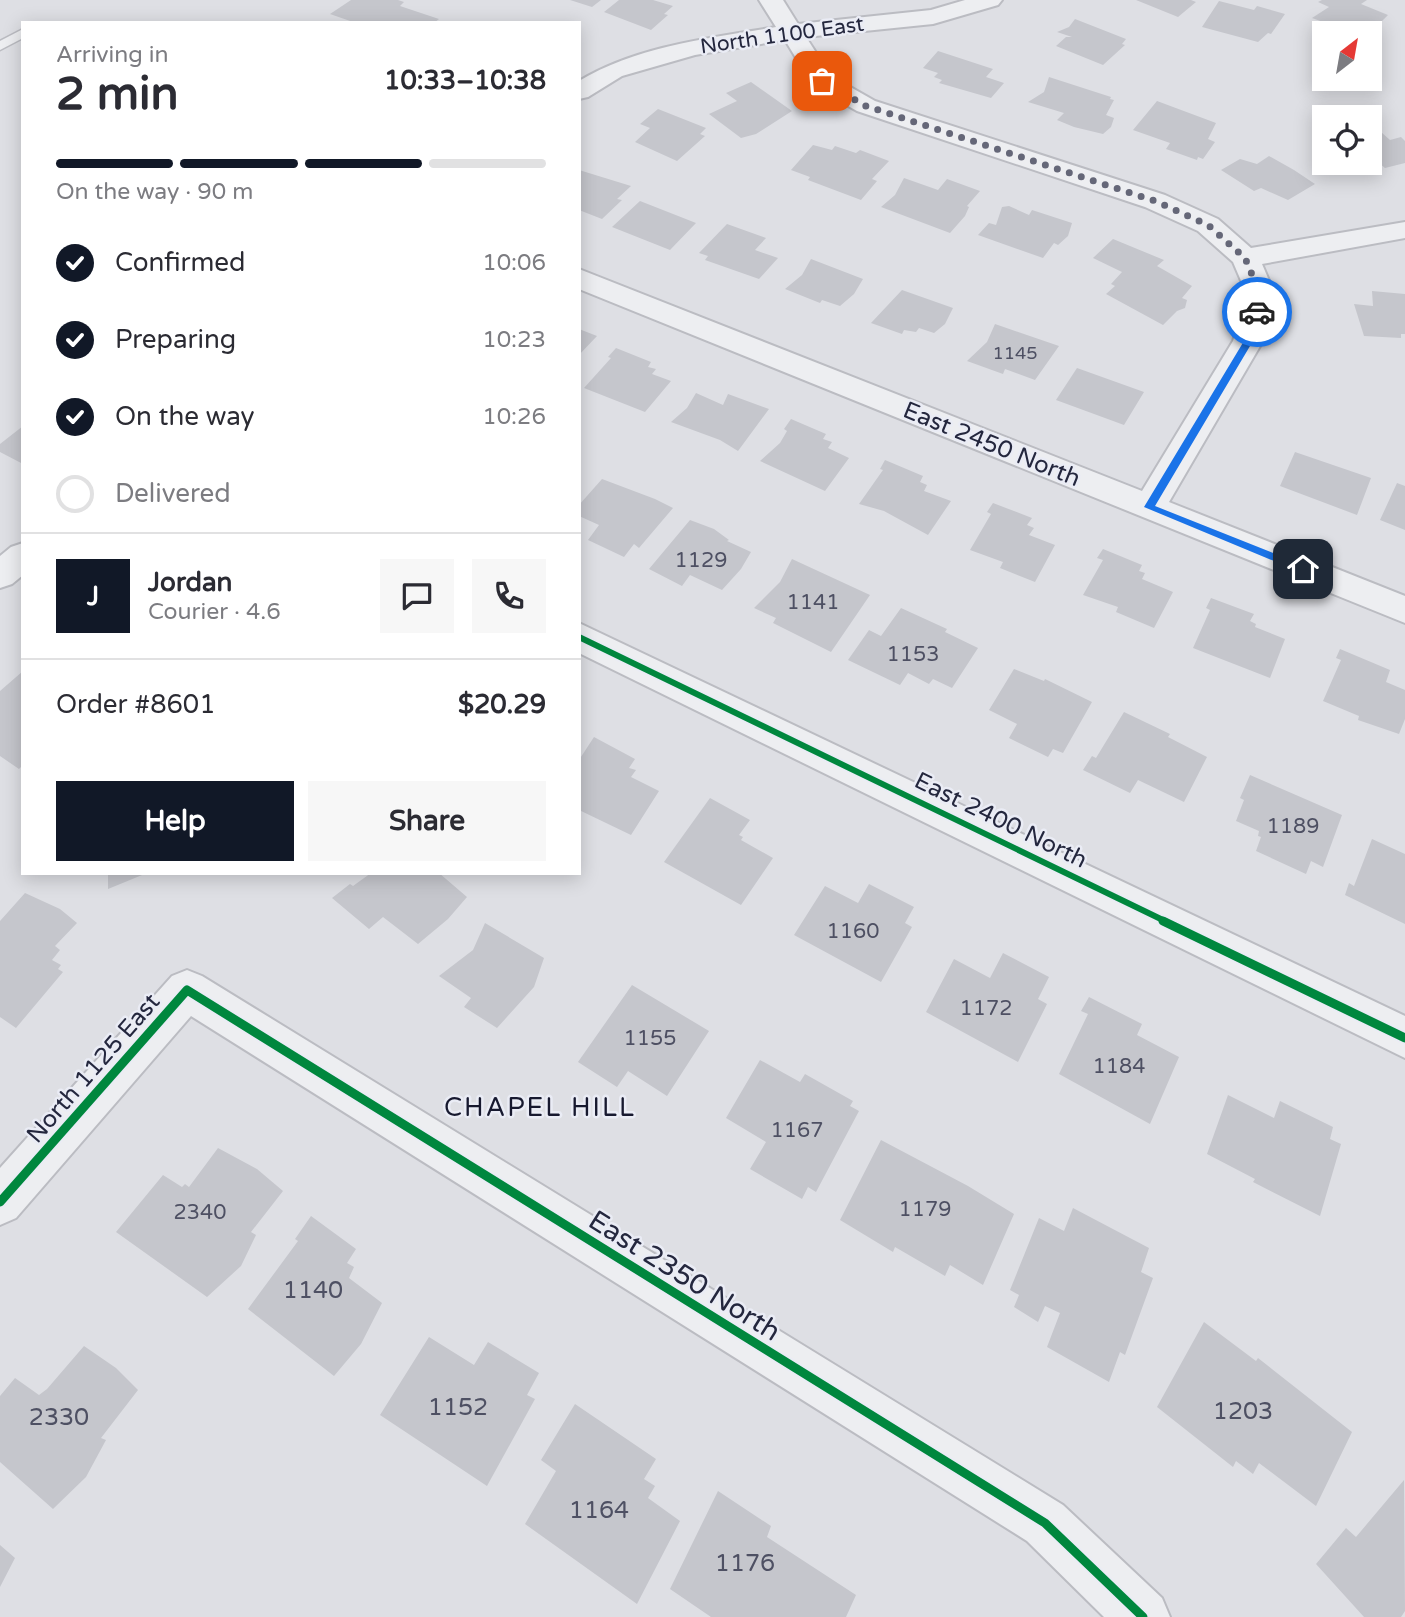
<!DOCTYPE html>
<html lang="en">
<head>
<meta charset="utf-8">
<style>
  :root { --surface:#fff; --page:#f7f7f7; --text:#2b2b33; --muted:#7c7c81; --line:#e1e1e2; --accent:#111827 }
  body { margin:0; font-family:"Varela Round",sans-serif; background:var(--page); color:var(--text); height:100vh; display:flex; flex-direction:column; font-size:26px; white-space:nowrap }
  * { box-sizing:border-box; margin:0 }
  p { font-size:23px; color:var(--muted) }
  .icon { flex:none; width:38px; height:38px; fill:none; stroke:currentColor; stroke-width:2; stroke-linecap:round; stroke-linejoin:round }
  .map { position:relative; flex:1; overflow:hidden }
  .side { position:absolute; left:21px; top:21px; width:560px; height:854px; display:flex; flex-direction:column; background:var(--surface); border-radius:0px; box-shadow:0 4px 18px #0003 }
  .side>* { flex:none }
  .needle { width:46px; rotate:31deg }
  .tools { position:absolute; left:1312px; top:21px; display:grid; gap:14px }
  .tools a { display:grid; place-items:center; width:70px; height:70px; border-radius:0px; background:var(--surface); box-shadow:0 4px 18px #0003; font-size:35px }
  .pin { position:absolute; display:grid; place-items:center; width:60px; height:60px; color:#fff; margin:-30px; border-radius:14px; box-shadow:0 4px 10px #0006 }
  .courier { position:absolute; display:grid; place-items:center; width:70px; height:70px; margin:-35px; border:5px solid #1a73e8; border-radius:50%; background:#fff; color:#222; box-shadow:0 2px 9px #0007 }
  .headline em { font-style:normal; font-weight:800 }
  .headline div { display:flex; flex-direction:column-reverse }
  .headline { display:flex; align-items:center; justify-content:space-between; height:119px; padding:0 35px }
  h1 { font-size:46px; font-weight:800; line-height:52px }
  .bar { display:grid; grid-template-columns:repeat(4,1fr); gap:10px 7px; align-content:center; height:84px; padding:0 35px }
  .bar i { height:9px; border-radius:5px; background:var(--line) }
  .bar .current { background:var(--accent) }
  .bar p { grid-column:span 4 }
  .line { display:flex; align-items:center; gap:18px; padding:0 35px; border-top:2px solid var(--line) }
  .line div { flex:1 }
  .round { display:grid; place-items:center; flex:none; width:74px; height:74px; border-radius:0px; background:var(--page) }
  ol { padding:0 35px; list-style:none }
  li { display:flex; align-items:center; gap:21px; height:77px }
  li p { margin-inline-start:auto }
  li .icon { padding:7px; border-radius:50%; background:var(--accent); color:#fff; stroke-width:4 }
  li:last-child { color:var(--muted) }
  li i { width:38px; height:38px; border:4px solid var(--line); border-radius:50% }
  .button { display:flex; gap:14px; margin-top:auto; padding:14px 35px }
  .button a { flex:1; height:80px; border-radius:0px; background:var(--accent); color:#fff; font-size:28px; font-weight:800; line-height:80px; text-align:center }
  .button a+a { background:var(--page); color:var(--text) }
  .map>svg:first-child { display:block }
  .building { fill:#c5c6cc }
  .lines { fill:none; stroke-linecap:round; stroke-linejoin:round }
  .lane-casing { stroke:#bbbcc2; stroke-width:3 }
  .street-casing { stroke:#bbbcc2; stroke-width:4 }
  .lane { fill:#edeef1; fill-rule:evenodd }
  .street { fill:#edeef1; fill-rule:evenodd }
  .cycleway-far1-casing { stroke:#eaecf5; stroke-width:10 }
  .cycleway-casing { stroke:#eaecf5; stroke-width:13 }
  .cycleway-far1 { stroke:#00873e; stroke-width:6 }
  .cycleway { stroke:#00873e; stroke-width:9 }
  .route { fill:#1a73e8 }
  .done { stroke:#656778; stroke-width:7; stroke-dasharray:0 12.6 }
  .labels { text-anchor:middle; stroke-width:5; stroke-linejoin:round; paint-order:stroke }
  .far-number-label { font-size:18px; fill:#4e5063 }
  .far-street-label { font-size:21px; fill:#24273e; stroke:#eaecf5 }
  .number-label { font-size:21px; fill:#4e5063 }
  .street-label { font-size:24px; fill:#24273e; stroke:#eaecf5 }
  .near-number-label { font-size:24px; fill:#4e5063 }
  .neighbourhood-label { font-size:26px; letter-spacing:2px; fill:#17192f; stroke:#eaecf5 }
  .near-street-label { font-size:28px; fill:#24273e; stroke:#eaecf5 }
</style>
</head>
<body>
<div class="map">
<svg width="1405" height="1617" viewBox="0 0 1405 1617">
  <rect width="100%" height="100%" fill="#dedfe4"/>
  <path class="building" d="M 351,0 L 398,0 L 404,2 L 400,6 L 439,19 L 434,23 L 356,23 L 330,14 Z
    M 570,0 L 601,0 L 592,7 Z
    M 619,0 L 653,0 L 673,6 L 664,14 L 668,15 L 651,30 L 604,12 Z
    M 1136,0 L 1191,0 L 1196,2 L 1178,17 Z
    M 1322,0 L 1367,0 L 1361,4 L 1388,15 L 1377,26 L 1361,33 L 1354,33 L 1312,18 L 1329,7 L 1318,2 Z
    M 1219,1 L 1254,10 L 1257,6 L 1285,14 L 1271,34 L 1268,33 L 1258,42 L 1202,27 Z
    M 1075,19 L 1126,39 L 1122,44 L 1125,45 L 1103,65 L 1056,46 L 1066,37 L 1072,37 L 1057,32 L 1069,27 Z
    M 938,51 L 993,69 L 986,77 L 1004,83 L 991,98 L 939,83 L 942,80 L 934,77 L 938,73 L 923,68 Z
    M 1049,77 L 1111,97 L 1110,99 L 1114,100 L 1106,115 L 1114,118 L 1111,127 L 1103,134 L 1074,127 L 1057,120 L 1064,113 L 1028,102 L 1044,92 Z
    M 751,82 L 792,111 L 756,134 L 741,138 L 709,114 L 737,101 L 726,93 Z
    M 1157,101 L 1216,123 L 1208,139 L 1215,142 L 1203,159 L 1198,157 L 1197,160 L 1166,149 L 1170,143 L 1133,130 Z
    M 658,109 L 706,128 L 700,134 L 705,136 L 677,161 L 635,142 L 650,128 L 640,124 Z
    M 1381,132 L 1390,140 L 1401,137 L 1405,141 L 1405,163 L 1385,168 L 1379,163 L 1370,168 L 1356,169 L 1351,163 L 1370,163 L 1370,137 Z
    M 813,145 L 832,150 L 835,146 L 856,153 L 860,150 L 889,161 L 872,179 L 877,181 L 861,200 L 808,180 L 810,177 L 791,170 Z
    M 1269,156 L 1294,170 L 1315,184 L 1288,200 L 1261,188 L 1254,191 L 1221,170 L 1240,159 L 1257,164 Z
    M 579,170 L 631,186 L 617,199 L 622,200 L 602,219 L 579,210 Z
    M 904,178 L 938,190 L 947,179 L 980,191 L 967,206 L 969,207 L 965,216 L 950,233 L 881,207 L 895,195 Z
    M 640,201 L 696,223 L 670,250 L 612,227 Z
    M 1009,206 L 1029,215 L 1032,210 L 1072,223 L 1068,236 L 1058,245 L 1054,243 L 1043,258 L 978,235 L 989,223 L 996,225 L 1002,207 Z
    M 727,224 L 766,238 L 755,250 L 778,258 L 759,279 L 705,260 L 708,256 L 699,253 Z
    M 1113,239 L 1164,260 L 1157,266 L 1192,286 L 1182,298 L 1187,300 L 1185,308 L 1177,311 L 1163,325 L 1106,294 L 1115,286 L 1111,284 L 1122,272 L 1093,258 Z
    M 811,259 L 863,279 L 854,294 L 840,306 L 822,300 L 820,303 L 785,289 L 802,275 Z
    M 902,290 L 953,308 L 945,324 L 934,333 L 919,328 L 916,332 L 904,330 L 902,334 L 871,323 Z
    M 1372,291 L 1405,294 L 1405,334 L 1401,334 L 1401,338 L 1364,336 L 1354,304 L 1373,306 Z
    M 995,324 L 1059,346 L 1035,380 L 1005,369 L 1003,374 L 967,361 L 987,342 Z
    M 579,329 L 597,336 L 579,355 Z
    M 616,348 L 651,362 L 648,367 L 656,369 L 652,374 L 671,381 L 645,412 L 584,388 L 611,358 L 608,357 Z
    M 1077,368 L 1144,392 L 1124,425 L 1056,400 Z
    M 696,393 L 723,405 L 728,394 L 769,409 L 738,451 L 720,440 L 671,422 L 687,408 Z
    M 791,419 L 826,434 L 823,439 L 832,442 L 828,448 L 849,458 L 825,491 L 760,461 L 780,443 L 787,431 L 784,429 Z
    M 23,426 L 23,464 L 0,452 L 0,444 Z
    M 1295,452 L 1371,478 L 1357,515 L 1280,486 Z
    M 885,460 L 923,476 L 920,482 L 927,485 L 924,491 L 951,501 L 928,535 L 884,511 L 859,504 L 883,470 L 880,469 Z
    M 602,479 L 655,499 L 673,508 L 639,548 L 634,544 L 624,557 L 588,540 L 599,525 L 579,516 L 579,505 Z
    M 1397,483 L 1405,486 L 1405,530 L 1380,520 Z
    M 993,503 L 1032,518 L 1027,525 L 1034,528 L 1029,535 L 1055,545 L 1035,582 L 1000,568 L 1003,562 L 970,550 L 991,514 L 987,512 Z
    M 690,520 L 714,529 L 729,540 L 727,541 L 751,552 L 741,569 L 722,590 L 690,575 L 682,586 L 649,569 Z
    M 1103,549 L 1142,565 L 1139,571 L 1145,573 L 1142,579 L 1173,592 L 1154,628 L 1116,612 L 1118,607 L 1083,595 L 1103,560 L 1097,558 Z
    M 792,559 L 870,595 L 831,652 L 773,623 L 776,618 L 754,608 L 780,582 Z
    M 1211,598 L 1254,614 L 1250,621 L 1256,624 L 1255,627 L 1285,639 L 1270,678 L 1193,648 L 1210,610 L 1206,608 Z
    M 901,608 L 947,629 L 945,632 L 978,648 L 952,688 L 933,679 L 929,684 L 908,673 L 900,685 L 848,660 L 869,630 L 881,636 Z
    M 1340,649 L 1390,670 L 1386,682 L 1405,690 L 1405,719 L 1399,734 L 1358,720 L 1359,716 L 1323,701 L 1341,660 L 1336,658 Z
    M 1014,669 L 1044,681 L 1045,679 L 1092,702 L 1063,753 L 1053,749 L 1048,757 L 1009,738 L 1017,724 L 989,710 Z
    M 23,671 L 23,765 L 19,769 L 0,756 L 0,691 Z
    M 1124,712 L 1170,734 L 1168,737 L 1207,757 L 1184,802 L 1138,780 L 1130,793 L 1083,770 L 1092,756 L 1096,758 Z
    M 594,737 L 635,759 L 629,768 L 636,770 L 631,777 L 659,791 L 631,835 L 579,810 L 579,760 Z
    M 1250,775 L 1342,815 L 1323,867 L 1311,861 L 1306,874 L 1256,851 L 1261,837 L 1258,836 L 1259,831 L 1236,821 L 1244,800 L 1240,798 Z
    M 710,798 L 750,820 L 739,835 L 743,837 L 741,840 L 773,858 L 741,905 L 664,862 Z
    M 1372,839 L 1405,854 L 1405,924 L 1345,895 L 1349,883 L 1354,886 Z
    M 147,873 L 108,889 L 108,874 Z
    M 371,873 L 439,873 L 467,897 L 448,919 L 418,944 L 383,917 L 369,929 L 332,898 L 350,884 L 353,886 Z
    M 869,884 L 914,907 L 905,923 L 912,927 L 881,982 L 794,935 L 825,886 L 858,903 Z
    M 25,893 L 60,909 L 77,923 L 55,946 L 60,950 L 52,960 L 61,965 L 58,969 L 63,972 L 16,1028 L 0,1017 L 0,921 Z
    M 485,923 L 544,958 L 534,987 L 497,1028 L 464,1007 L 471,998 L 439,976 L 473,950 Z
    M 1003,953 L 1049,977 L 1038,999 L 1047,1004 L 1018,1062 L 926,1012 L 954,959 L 990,978 Z
    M 632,985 L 709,1031 L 667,1096 L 628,1071 L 617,1087 L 578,1062 Z
    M 1089,997 L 1142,1024 L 1137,1035 L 1179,1057 L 1150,1124 L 1059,1074 L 1088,1014 L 1081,1011 Z
    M 760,1060 L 800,1082 L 805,1074 L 853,1101 L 850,1106 L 859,1111 L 816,1192 L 808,1187 L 802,1199 L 750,1169 L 766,1142 L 726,1118 Z
    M 1228,1095 L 1274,1118 L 1280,1101 L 1333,1127 L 1330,1139 L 1341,1144 L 1320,1216 L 1253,1182 L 1255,1179 L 1207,1154 Z
    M 881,1140 L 968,1186 L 1014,1214 L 983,1285 L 950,1265 L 945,1276 L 895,1247 L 893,1252 L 840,1220 Z
    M 218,1148 L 257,1169 L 283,1191 L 251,1232 L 256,1235 L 241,1266 L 207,1297 L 116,1232 L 163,1175 L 182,1187 L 185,1184 L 189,1187 Z
    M 1073,1208 L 1149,1248 L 1141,1272 L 1153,1278 L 1125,1355 L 1120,1352 L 1109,1382 L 1047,1347 L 1060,1313 L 1045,1306 L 1038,1322 L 1014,1307 L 1019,1295 L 1010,1290 L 1039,1218 L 1064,1231 Z
    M 311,1216 L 356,1249 L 347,1263 L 354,1267 L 349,1278 L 382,1303 L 361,1344 L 334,1376 L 248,1309 L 298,1241 L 295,1239 Z
    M 1204,1322 L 1256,1361 L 1258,1358 L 1352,1432 L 1316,1506 L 1259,1463 L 1253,1474 L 1236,1461 L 1233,1467 L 1157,1407 Z
    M 429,1337 L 474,1365 L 488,1342 L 539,1373 L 527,1395 L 535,1399 L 487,1486 L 380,1415 Z
    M 84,1346 L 116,1368 L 138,1390 L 101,1438 L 106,1440 L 86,1477 L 53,1509 L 0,1462 L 0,1396 L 15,1378 L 39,1395 L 47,1389 Z
    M 575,1404 L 656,1459 L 644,1479 L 655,1486 L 648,1498 L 680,1521 L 637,1604 L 525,1524 L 556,1471 L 541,1460 Z
    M 1404,1480 L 1405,1611 L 1401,1617 L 1364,1617 L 1316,1564 L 1346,1528 L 1356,1537 Z
    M 718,1491 L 771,1526 L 767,1537 L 856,1595 L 846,1617 L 711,1617 L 670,1589 Z
    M 0,1545 L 15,1558 L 0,1587 Z"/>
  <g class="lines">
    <g class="lane-casing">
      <path id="lane" d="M 23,29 L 23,38 L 0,50 L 0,41 Z"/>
    </g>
    <g class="street-casing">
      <path id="street" d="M 759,0 L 783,0 L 798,24 L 931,10 L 965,0 L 1002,0 L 998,5 L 933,24 L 806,37 L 831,76 L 875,101 L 1165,195 L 1218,219 L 1251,248 L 1405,222 L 1405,238 L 1262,264 L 1276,297 L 1263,341 L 1169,502 L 1405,596 L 1405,623 L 579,289 L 579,269 L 1142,491 L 1233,341 L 1248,297 L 1233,262 L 1198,231 L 1145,207 L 857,111 L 813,86 L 785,40 L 695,55 L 622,76 L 588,97 L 579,99 L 579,81 C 637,46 710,38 776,27 Z
        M 23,543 L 23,575 L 12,584 L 0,588 L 0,556 L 11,547 Z
        M 579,623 L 1405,1016 L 1405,1058 L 579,653 Z
        M 187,970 L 202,976 L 1063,1505 L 1162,1598 L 1170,1617 L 1104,1617 L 1027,1541 L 191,1016 L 16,1218 L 0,1225 L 0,1168 L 172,976 Z"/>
    </g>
    <use href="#lane" class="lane"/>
    <use href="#street" class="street"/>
    <g class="cycleway-far1-casing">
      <path id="cycleway-far1" d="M 579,637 L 1167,922"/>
    </g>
    <g class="cycleway-casing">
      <path id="cycleway" d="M 1163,921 L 1405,1038
        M 0,1202 L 187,990 L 1045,1523 L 1143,1617"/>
    </g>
    <use href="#cycleway-far1" class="cycleway-far1"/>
    <use href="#cycleway" class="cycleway"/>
  </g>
  <path class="route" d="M 1254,310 L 1262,312 L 1253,341 L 1155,506 L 1306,566 L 1308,569 L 1303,573 L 1144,507 L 1244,341 Z"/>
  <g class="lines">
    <path class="done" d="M 822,81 L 866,106 L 1155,201 L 1208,225 L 1245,258 L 1262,298 L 1257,312"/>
  </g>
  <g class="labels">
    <g class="far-number-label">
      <text x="1015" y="359">1145</text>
    </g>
    <g class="far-street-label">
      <text transform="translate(782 35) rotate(-8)" y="7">North 1100 East</text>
    </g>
    <g class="number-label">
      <text x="701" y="567">1129</text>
      <text x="813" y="609">1141</text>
      <text x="913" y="661">1153</text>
      <text x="1293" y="833">1189</text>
      <text x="853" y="938">1160</text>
      <text x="986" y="1015">1172</text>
      <text x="650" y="1045">1155</text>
      <text x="1119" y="1073">1184</text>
      <text x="797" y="1137">1167</text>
      <text x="925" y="1216">1179</text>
      <text x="200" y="1219">2340</text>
    </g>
    <g class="street-label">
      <text transform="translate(992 444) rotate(22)" y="8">East 2450 North</text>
      <text transform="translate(1001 820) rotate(26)" y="8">East 2400 North</text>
      <text transform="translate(93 1068) rotate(-49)" y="8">North 1125 East</text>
    </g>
    <g class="near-number-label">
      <text x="313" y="1298">1140</text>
      <text x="458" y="1415">1152</text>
      <text x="1243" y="1419">1203</text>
      <text x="59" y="1425">2330</text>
      <text x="599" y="1518">1164</text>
      <text x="745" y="1571">1176</text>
    </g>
    <g class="neighbourhood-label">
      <text x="540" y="1116">CHAPEL HILL</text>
    </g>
    <g class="near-street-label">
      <text transform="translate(685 1275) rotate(32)" y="10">East 2350 North</text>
    </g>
  </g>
</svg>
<div class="tools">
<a><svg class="needle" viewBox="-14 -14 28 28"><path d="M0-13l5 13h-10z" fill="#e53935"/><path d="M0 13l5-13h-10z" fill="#7c7c81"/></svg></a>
<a><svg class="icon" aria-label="locate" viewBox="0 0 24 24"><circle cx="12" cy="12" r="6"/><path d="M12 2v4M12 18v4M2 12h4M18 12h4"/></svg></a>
</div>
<div class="pin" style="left:822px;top:81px;background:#ea580c"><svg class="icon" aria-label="bag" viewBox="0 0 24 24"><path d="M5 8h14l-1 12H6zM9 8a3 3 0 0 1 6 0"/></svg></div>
<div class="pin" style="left:1303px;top:569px;background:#1f2937"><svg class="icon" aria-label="home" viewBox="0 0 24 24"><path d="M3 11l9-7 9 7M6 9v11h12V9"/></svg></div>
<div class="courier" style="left:1257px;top:312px"><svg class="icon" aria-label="car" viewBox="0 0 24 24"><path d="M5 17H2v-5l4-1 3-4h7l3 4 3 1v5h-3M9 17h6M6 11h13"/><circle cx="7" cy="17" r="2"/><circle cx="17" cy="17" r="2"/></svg></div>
<section class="side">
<div class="headline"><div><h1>2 min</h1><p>Arriving in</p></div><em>10:33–10:38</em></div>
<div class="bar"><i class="current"></i><i class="current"></i><i class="current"></i><i></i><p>On the way · 90 m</p></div>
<ol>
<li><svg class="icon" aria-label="check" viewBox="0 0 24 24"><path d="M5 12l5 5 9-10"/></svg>Confirmed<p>10:06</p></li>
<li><svg class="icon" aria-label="check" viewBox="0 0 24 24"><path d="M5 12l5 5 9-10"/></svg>Preparing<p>10:23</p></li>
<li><svg class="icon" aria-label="check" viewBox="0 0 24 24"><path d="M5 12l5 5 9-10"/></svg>On the way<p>10:26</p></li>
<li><i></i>Delivered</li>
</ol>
<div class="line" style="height:126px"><b class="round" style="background:var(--accent);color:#fff">J</b><div><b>Jordan</b><p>Courier · 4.6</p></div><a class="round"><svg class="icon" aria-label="chat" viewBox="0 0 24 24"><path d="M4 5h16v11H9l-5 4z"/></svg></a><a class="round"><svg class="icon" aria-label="phone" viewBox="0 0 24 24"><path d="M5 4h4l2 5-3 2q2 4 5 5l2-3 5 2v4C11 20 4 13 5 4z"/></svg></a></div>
<div class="line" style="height:91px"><div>Order #8601</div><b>$20.29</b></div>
<div class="button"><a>Help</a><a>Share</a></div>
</section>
</div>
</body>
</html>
